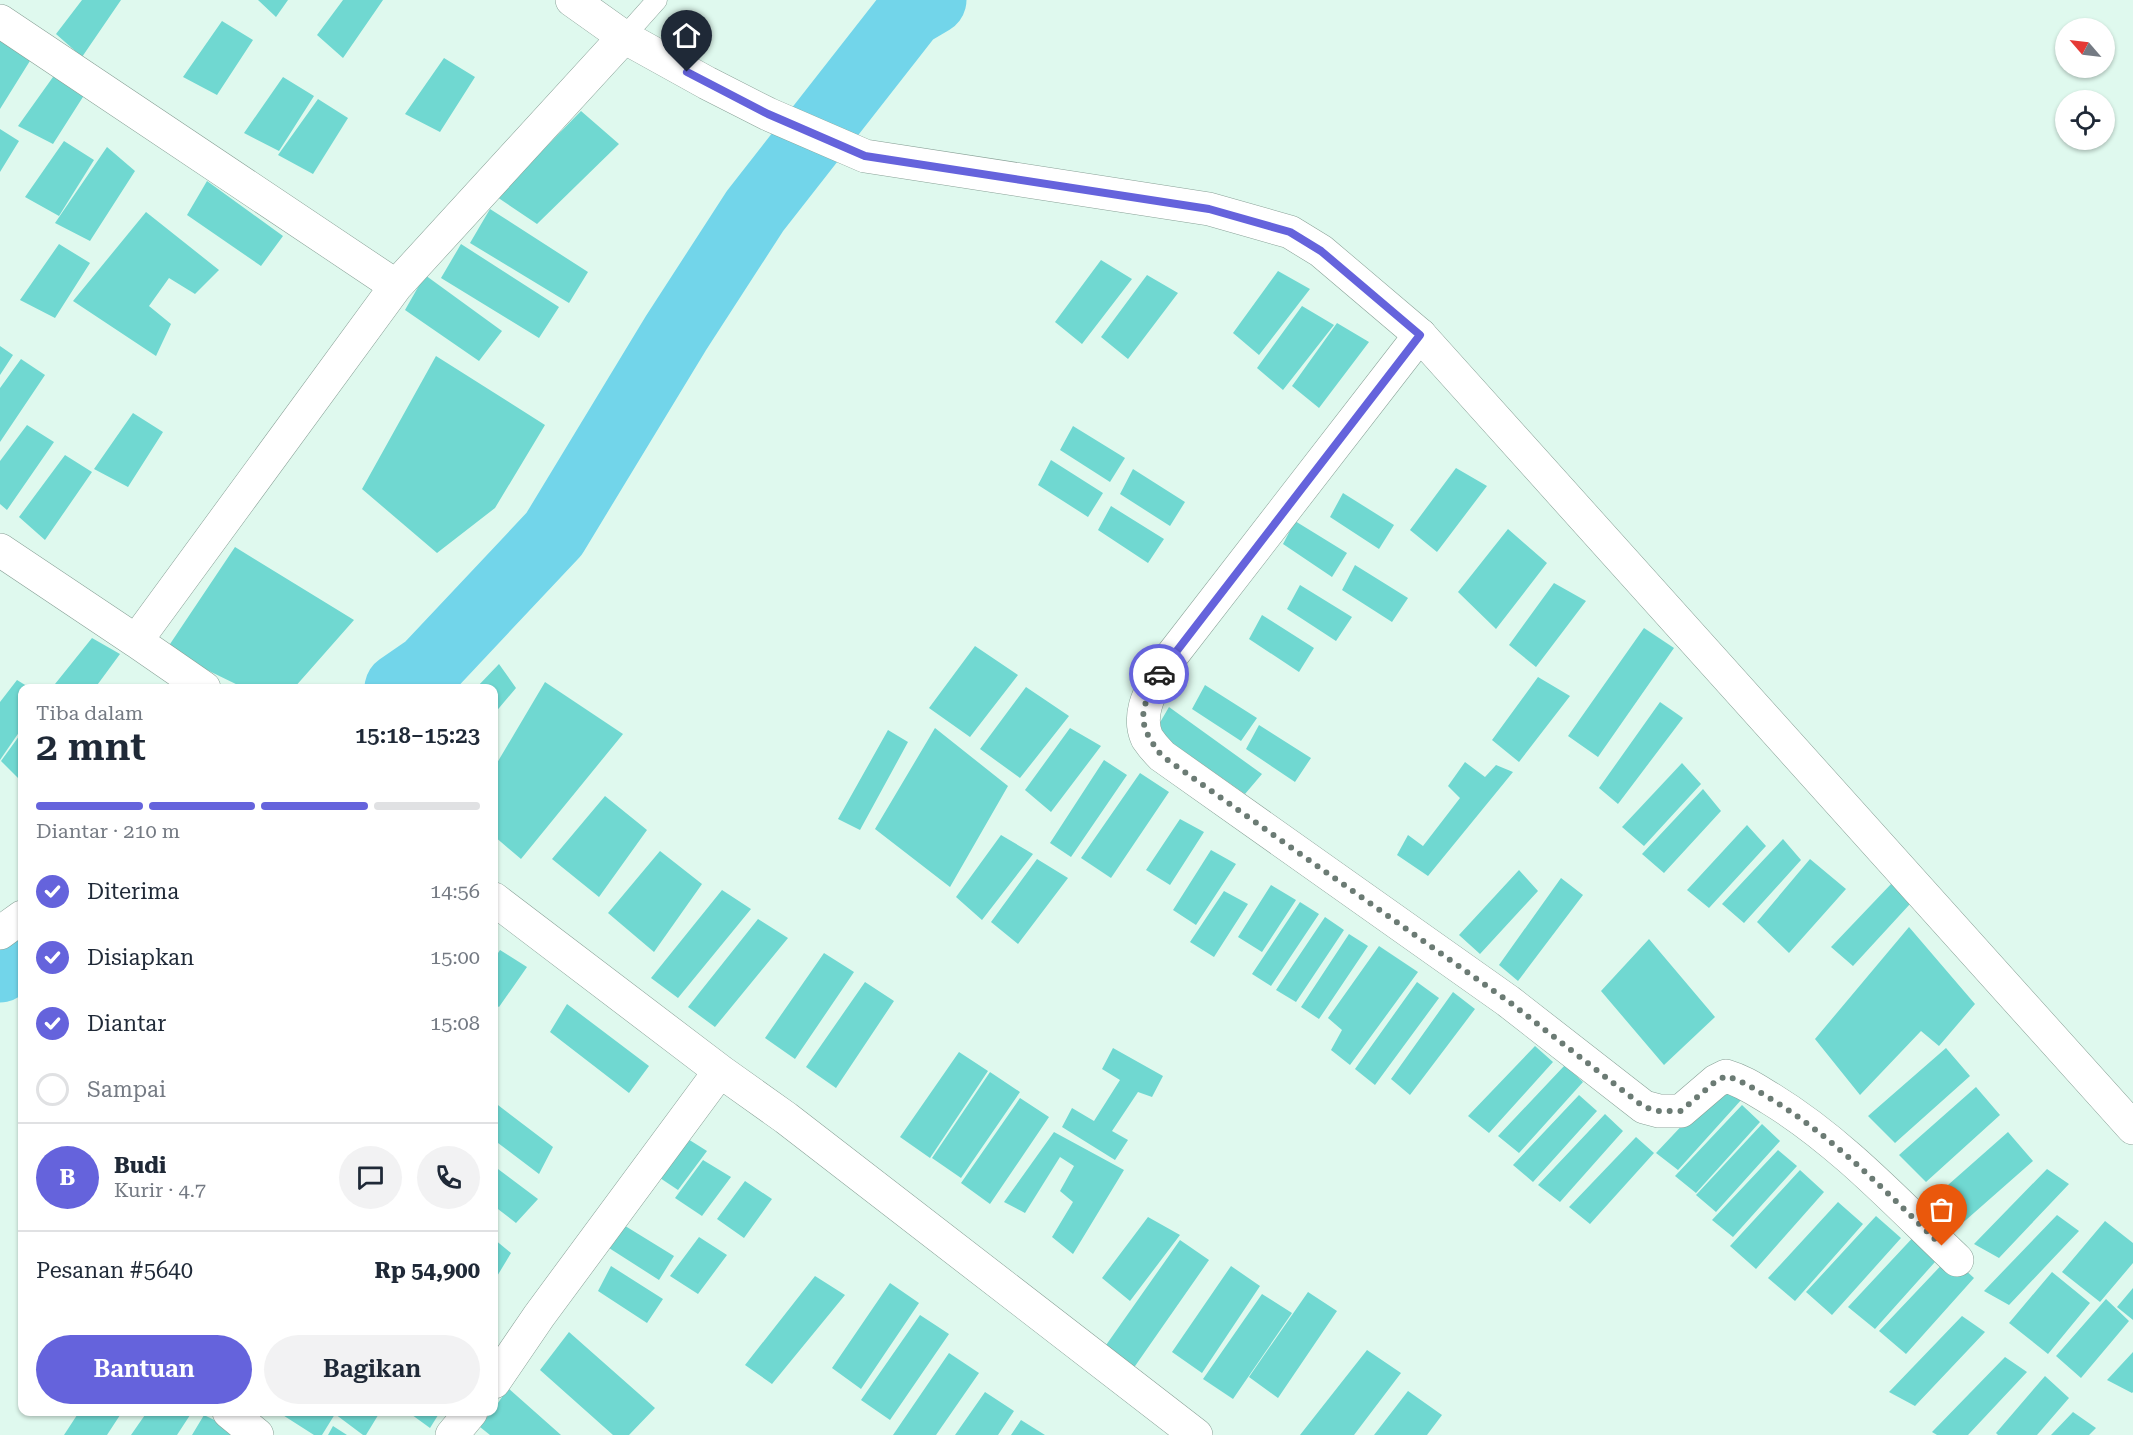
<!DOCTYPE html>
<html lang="id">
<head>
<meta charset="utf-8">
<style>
  :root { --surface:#fff; --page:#f2f2f3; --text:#1f2937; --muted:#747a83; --line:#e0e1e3; --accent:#6563dc }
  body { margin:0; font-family:"Roboto Serif",serif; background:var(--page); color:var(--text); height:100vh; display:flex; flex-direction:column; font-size:22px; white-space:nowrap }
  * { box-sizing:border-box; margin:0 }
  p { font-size:20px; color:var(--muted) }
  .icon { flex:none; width:33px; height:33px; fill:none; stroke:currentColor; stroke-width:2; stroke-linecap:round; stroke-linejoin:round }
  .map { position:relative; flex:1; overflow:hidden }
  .panel { position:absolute; left:18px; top:684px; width:480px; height:732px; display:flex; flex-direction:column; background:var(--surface); border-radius:12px; box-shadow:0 2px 4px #0004 }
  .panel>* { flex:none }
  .needle { width:39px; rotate:298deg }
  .fabs { position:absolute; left:2055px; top:18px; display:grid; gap:12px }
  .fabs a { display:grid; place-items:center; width:60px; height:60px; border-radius:50%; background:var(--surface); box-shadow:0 2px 4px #0004; font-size:30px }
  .pin { position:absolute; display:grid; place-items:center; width:51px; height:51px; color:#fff; margin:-62px -26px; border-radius:50% 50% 50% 0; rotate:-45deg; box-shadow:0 0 6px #0007 }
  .pin .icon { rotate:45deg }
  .courier { position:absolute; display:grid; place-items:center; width:60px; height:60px; margin:-30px; border:4px solid #6563dc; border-radius:50%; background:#fff; color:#222; box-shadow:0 2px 8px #0007 }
  .summary em { font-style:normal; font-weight:600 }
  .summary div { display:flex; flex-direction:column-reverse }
  .summary { display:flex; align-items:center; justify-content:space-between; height:102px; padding:0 18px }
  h1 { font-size:39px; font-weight:600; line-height:45px }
  .bar { display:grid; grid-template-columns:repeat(4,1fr); gap:9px 6px; align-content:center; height:72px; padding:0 18px }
  .bar i { height:8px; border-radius:4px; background:var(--line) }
  .bar .selected { background:var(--accent) }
  .bar p { grid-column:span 4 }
  .line { display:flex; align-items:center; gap:15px; padding:0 18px; border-top:2px solid var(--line) }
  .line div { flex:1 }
  .round { display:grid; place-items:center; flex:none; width:63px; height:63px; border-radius:32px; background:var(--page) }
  ol { padding:0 18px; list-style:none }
  li { display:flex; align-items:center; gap:18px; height:66px }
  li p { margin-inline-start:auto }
  li .icon { padding:6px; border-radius:50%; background:var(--accent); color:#fff; stroke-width:4 }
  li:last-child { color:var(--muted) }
  li i { width:33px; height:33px; border:3px solid var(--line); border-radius:50% }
  .action { display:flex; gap:12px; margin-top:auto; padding:12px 18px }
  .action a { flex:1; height:69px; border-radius:36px; background:var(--accent); color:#fff; font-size:24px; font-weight:600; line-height:69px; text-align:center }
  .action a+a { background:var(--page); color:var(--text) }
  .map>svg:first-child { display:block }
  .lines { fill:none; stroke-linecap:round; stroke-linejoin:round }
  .river { stroke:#72d5ea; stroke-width:69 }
  .building { fill:#70d8d1 }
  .lane-casing { stroke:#89a197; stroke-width:21 }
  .street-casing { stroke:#89a197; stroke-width:34 }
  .secondary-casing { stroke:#89a197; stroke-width:34 }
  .lane { stroke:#fff; stroke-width:20 }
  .street { stroke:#fff; stroke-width:33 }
  .secondary { stroke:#fff; stroke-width:33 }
  .done { stroke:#6b7b74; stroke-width:6; stroke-dasharray:0 10.8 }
  .route { stroke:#6563dc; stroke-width:8 }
</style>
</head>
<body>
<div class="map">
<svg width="2133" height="1435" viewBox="0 0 2133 1435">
  <rect width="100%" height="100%" fill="#dff9ee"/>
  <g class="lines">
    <path class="river" d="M 399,688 L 428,668 L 554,534 L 676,333 L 755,211 L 910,13 L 932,0
      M 0,968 L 22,953"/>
  </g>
  <path class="building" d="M 82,0 L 121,0 L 82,57 L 56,34 Z
    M 258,0 L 288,0 L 276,17 Z
    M 343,0 L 383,0 L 343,58 L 317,35 Z
    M 222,21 L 253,40 L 217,95 L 183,77 Z
    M 3,37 L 33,56 L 0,109 L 0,41 Z
    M 444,58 L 475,77 L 440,132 L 405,114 Z
    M 58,70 L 88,89 L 53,144 L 18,126 Z
    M 283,77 L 314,96 L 279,151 L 244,133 Z
    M 318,99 L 348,118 L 313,174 L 278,155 Z
    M 581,111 L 619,144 L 537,224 L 497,197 Z
    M 0,129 L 19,141 L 0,172 Z
    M 64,141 L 94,160 L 59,216 L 25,197 Z
    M 107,147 L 135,171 L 90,241 L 55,223 Z
    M 207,181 L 283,236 L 261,266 L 187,215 Z
    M 490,209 L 588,272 L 569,303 L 470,243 Z
    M 146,212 L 219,270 L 195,294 L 169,278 L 149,306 L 171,324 L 156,356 L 73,301 Z
    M 59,244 L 90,263 L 55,318 L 20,300 Z
    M 461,244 L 559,307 L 539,338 L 441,278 Z
    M 1101,260 L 1132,279 L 1082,344 L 1055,322 Z
    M 1278,271 L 1310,289 L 1259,355 L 1233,333 Z
    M 425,275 L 502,331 L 479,361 L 405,310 Z
    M 1147,275 L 1178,293 L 1128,359 L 1101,337 Z
    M 1302,306 L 1334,325 L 1283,390 L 1257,368 Z
    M 1337,323 L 1369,342 L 1319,408 L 1292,386 Z
    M 0,346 L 13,355 L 0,375 Z
    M 436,356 L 545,425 L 495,508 L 437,553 L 362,489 Z
    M 21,359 L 45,375 L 0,442 L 0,388 Z
    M 133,413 L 163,432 L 128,487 L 94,469 Z
    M 27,425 L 54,442 L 7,510 L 0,504 L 0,461 Z
    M 1073,426 L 1125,458 L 1110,482 L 1060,450 Z
    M 65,455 L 92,472 L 45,540 L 19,517 Z
    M 1051,460 L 1103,493 L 1088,517 L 1038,485 Z
    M 1456,468 L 1487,486 L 1437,552 L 1410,530 Z
    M 1133,469 L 1185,502 L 1170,526 L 1120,494 Z
    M 1343,493 L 1394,525 L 1379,549 L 1330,517 Z
    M 1111,506 L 1164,539 L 1148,563 L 1098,530 Z
    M 1295,521 L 1347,553 L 1332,577 L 1283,544 Z
    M 1508,529 L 1547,563 L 1496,629 L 1458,592 Z
    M 235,547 L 354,620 L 294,688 L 244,688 L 166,650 Z
    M 1355,565 L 1408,598 L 1392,622 L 1342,590 Z
    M 1554,583 L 1586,601 L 1536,667 L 1509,645 Z
    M 1300,585 L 1352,617 L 1336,641 L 1287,609 Z
    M 1262,615 L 1314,648 L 1299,672 L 1249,639 Z
    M 1644,628 L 1674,648 L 1598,757 L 1568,736 Z
    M 92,638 L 120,654 L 95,688 L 60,688 L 55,684 Z
    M 975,646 L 1018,675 L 970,737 L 929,708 Z
    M 499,664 L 516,688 L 494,714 L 494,688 L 476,688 Z
    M 1538,677 L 1570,696 L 1519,762 L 1492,740 Z
    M 17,680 L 30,688 L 22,688 L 22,728 L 0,760 L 0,702 Z
    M 545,682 L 623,734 L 521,859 L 494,836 L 494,768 Z
    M 1205,685 L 1257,718 L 1241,741 L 1192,709 Z
    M 1026,687 L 1069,716 L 1020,778 L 980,749 Z
    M 1660,702 L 1683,718 L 1618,804 L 1599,788 Z
    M 1169,707 L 1262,774 L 1245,794 L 1155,731 Z
    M 1259,725 L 1311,758 L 1295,782 L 1246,749 Z
    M 935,728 L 1008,786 L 950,887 L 875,829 Z
    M 1070,728 L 1101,746 L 1051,812 L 1025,790 Z
    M 888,730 L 908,742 L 860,830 L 838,819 Z
    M 22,732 L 22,782 L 1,761 Z
    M 1104,760 L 1127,775 L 1071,857 L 1050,843 Z
    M 1465,762 L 1485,777 L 1496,765 L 1513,772 L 1428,876 L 1397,855 L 1408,835 L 1423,846 L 1460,798 L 1448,786 Z
    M 1682,763 L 1701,784 L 1644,846 L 1622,827 Z
    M 1140,773 L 1169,792 L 1111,878 L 1081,858 Z
    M 1703,789 L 1721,811 L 1664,873 L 1642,854 Z
    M 605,796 L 647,830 L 599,897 L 552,859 Z
    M 1180,819 L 1204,832 L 1170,885 L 1146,870 Z
    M 1747,825 L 1766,846 L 1709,908 L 1687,890 Z
    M 1001,835 L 1033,854 L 982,920 L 956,897 Z
    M 1783,839 L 1801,860 L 1744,923 L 1722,904 Z
    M 1211,850 L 1236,864 L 1196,925 L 1173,910 Z
    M 660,851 L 702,884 L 654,952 L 608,913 Z
    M 1037,859 L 1068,878 L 1018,944 L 991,922 Z
    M 1810,859 L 1846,889 L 1789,953 L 1757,922 Z
    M 1519,870 L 1538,891 L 1480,954 L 1459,935 Z
    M 1561,878 L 1583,895 L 1518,981 L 1499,965 Z
    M 1892,883 L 1910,904 L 1853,966 L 1831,947 Z
    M 1271,885 L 1296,900 L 1262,952 L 1238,937 Z
    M 722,890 L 751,909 L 678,998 L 651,978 Z
    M 1224,891 L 1248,904 L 1214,957 L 1190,942 Z
    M 1300,902 L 1319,914 L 1271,986 L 1252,974 Z
    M 1325,917 L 1344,930 L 1296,1002 L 1276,990 Z
    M 758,919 L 788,938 L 715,1027 L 688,1007 Z
    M 1909,927 L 1975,1004 L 1939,1046 L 1921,1031 L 1860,1095 L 1815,1039 Z
    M 1349,934 L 1368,946 L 1319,1019 L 1301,1007 Z
    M 1649,939 L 1715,1017 L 1664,1065 L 1601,991 Z
    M 1379,946 L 1418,972 L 1350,1065 L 1331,1050 L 1342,1030 L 1328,1018 Z
    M 500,950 L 527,967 L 499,1007 L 494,1004 L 494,959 Z
    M 824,953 L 854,972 L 795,1059 L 765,1038 Z
    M 865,982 L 894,1001 L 836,1088 L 806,1067 Z
    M 1417,982 L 1439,998 L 1375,1085 L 1355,1069 Z
    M 1453,992 L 1475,1009 L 1410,1095 L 1391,1079 Z
    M 567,1004 L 649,1066 L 629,1093 L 550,1032 Z
    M 1535,1046 L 1553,1062 L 1489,1133 L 1468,1116 Z
    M 1113,1048 L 1163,1076 L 1152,1097 L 1138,1092 L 1112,1131 L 1128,1140 L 1115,1160 L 1062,1127 L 1072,1108 L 1094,1121 L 1120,1080 L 1102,1069 Z
    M 1946,1048 L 1970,1076 L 1895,1143 L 1868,1116 Z
    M 959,1052 L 988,1071 L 930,1158 L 900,1137 Z
    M 1565,1065 L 1583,1082 L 1519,1153 L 1498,1136 Z
    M 990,1072 L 1020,1092 L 961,1178 L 932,1158 Z
    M 1723,1082 L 1742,1099 L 1678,1170 L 1656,1153 Z
    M 1976,1087 L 2000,1115 L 1926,1182 L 1899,1155 Z
    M 1579,1095 L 1597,1111 L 1533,1182 L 1513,1165 Z
    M 1020,1098 L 1049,1117 L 990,1204 L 961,1183 Z
    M 494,1102 L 553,1147 L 539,1174 L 494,1140 Z
    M 1742,1105 L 1760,1122 L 1696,1193 L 1675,1176 Z
    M 1605,1114 L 1623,1131 L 1560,1202 L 1538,1185 Z
    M 1762,1124 L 1780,1141 L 1716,1212 L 1696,1195 Z
    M 1054,1132 L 1124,1170 L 1073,1254 L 1052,1237 L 1073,1202 L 1060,1191 L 1074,1166 L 1060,1157 L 1025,1213 L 1004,1202 Z
    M 2008,1132 L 2033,1161 L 1958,1227 L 1931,1200 Z
    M 680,1134 L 707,1151 L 678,1190 L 651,1172 Z
    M 1636,1137 L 1654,1153 L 1590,1224 L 1569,1207 Z
    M 1778,1150 L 1797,1166 L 1733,1237 L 1712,1220 Z
    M 703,1160 L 731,1177 L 702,1216 L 675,1198 Z
    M 494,1166 L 538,1199 L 516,1223 L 494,1206 Z
    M 2047,1169 L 2069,1184 L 1999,1258 L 1974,1244 Z
    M 1800,1170 L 1824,1192 L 1756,1269 L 1730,1246 Z
    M 745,1181 L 772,1199 L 744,1238 L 717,1219 Z
    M 1838,1202 L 1863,1224 L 1795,1301 L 1768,1278 Z
    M 2057,1215 L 2079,1231 L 2009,1305 L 1984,1291 Z
    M 1876,1216 L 1901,1238 L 1832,1315 L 1806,1292 Z
    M 1148,1217 L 1180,1235 L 1130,1301 L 1102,1278 Z
    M 2105,1221 L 2133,1243 L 2133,1263 L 2100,1302 L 2062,1272 Z
    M 622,1224 L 674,1256 L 659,1280 L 609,1248 Z
    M 1919,1231 L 1943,1253 L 1875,1329 L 1848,1307 Z
    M 699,1237 L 727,1255 L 698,1294 L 670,1276 Z
    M 494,1239 L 511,1253 L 496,1278 L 494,1277 Z
    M 1180,1240 L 1209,1260 L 1133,1369 L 1104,1348 Z
    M 1950,1256 L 1974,1278 L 1906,1354 L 1879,1331 Z
    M 611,1266 L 663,1299 L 647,1323 L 598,1291 Z
    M 1231,1266 L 1260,1286 L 1202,1373 L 1172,1352 Z
    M 2052,1272 L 2090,1303 L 2048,1354 L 2009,1323 Z
    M 815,1276 L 845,1295 L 772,1384 L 745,1365 Z
    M 890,1283 L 919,1303 L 861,1389 L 832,1368 Z
    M 2133,1288 L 2133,1320 L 2117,1307 Z
    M 1308,1292 L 1337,1311 L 1278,1398 L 1249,1377 Z
    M 1262,1294 L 1292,1313 L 1233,1399 L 1203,1379 Z
    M 2106,1299 L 2129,1321 L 2081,1378 L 2056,1356 Z
    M 920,1315 L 949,1334 L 890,1420 L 861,1400 Z
    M 1962,1316 L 1985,1332 L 1915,1406 L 1889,1392 Z
    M 569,1332 L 655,1408 L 629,1435 L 613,1435 L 540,1370 Z
    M 1367,1350 L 1401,1373 L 1354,1435 L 1300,1435 Z
    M 2133,1352 L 2133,1392 L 2132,1393 L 2107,1380 Z
    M 949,1353 L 979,1373 L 936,1435 L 893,1435 Z
    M 2005,1357 L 2027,1372 L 1968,1435 L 1937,1435 L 1932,1432 Z
    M 2045,1376 L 2069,1398 L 2037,1435 L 1998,1435 L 1996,1433 Z
    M 508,1388 L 561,1435 L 490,1435 L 480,1427 L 491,1412 L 494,1412 L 494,1409 Z
    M 1408,1391 L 1442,1415 L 1427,1435 L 1374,1435 Z
    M 985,1392 L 1014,1411 L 998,1435 L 955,1435 Z
    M 79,1412 L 122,1412 L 107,1435 L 64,1435 Z
    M 147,1412 L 192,1412 L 177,1435 L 131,1435 Z
    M 278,1412 L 380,1412 L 366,1435 L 363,1435 L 335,1414 L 322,1435 L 314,1435 Z
    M 408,1412 L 440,1412 L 430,1428 Z
    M 2073,1412 L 2096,1428 L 2089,1435 L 2051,1435 Z
    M 204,1415 L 239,1432 L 237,1435 L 192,1435 Z
    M 1021,1420 L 1045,1435 L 1011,1435 Z
    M 333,1426 L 347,1435 L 328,1435 Z"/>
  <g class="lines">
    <g class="lane-casing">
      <path id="lane" d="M 624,37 L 657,0"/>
    </g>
    <g class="street-casing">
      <path id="street" d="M 0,21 L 396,286
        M 1420,335 L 1163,667 C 1152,689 1136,713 1147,738 C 1151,744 1157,751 1162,756 L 1508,1001 L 1644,1107 L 1659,1111 L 1681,1111 L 1716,1081 L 1726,1076 C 1743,1081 1756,1090 1771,1099 C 1841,1142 1898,1204 1957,1260
        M 0,550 L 136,641 L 396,286 L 624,37
        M 136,641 L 204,688
        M 494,899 L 720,1071 L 786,1118 L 1196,1435
        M 0,933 L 22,917
        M 494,1382 L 539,1316 L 720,1071
        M 229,1412 L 257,1435
        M 452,1435 L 471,1412"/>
    </g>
    <g class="secondary-casing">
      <path id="secondary" d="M 572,0 L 624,37 L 707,83 L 768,114 L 865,156 L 1209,209 L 1290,232 L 1321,251 L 1420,335 L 2133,1128"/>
    </g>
    <use href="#lane" class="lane"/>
    <use href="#street" class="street"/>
    <use href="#secondary" class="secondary"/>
  </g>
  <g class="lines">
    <path class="done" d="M 1159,674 C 1140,711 1135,722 1162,756 L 1508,1001 L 1644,1107 L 1659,1111 L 1681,1111 L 1716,1081 L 1726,1076 C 1743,1081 1756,1090 1771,1099 C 1835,1138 1888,1194 1942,1246"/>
    <path class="route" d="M 687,72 L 768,114 L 865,156 L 1209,209 L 1290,232 L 1321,251 L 1420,335 L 1159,674"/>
  </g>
</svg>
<div class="fabs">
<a><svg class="needle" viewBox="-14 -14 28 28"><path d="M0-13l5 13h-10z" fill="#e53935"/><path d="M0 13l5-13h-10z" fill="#747a83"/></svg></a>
<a><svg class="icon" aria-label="locate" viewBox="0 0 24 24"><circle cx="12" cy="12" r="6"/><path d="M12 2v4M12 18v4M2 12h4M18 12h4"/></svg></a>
</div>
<div class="pin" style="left:1942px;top:1246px;background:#ea580c"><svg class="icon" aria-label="bag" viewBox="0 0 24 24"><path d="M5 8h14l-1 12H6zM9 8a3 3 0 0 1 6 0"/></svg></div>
<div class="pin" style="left:687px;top:72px;background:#1f2937"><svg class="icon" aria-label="home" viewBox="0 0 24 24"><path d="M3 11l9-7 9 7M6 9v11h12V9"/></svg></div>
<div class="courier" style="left:1159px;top:674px"><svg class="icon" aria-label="car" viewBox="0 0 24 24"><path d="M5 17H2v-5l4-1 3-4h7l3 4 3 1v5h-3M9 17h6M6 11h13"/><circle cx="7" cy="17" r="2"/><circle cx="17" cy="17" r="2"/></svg></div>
<section class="panel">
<div class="summary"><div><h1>2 mnt</h1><p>Tiba dalam</p></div><em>15:18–15:23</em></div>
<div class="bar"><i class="selected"></i><i class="selected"></i><i class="selected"></i><i></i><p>Diantar · 210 m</p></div>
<ol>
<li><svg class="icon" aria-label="check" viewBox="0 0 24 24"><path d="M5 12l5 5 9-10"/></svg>Diterima<p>14:56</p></li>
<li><svg class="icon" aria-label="check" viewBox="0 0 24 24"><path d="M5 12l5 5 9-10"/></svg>Disiapkan<p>15:00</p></li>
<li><svg class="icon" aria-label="check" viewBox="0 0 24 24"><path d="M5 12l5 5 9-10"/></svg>Diantar<p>15:08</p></li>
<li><i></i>Sampai</li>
</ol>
<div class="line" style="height:108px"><b class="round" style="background:var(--accent);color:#fff">B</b><div><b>Budi</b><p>Kurir · 4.7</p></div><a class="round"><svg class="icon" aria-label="chat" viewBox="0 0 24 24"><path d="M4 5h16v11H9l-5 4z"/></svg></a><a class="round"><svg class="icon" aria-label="phone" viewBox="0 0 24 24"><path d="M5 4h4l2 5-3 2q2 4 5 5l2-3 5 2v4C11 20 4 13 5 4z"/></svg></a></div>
<div class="line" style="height:78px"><div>Pesanan #5640</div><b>Rp 54,900</b></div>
<div class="action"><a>Bantuan</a><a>Bagikan</a></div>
</section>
</div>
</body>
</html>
